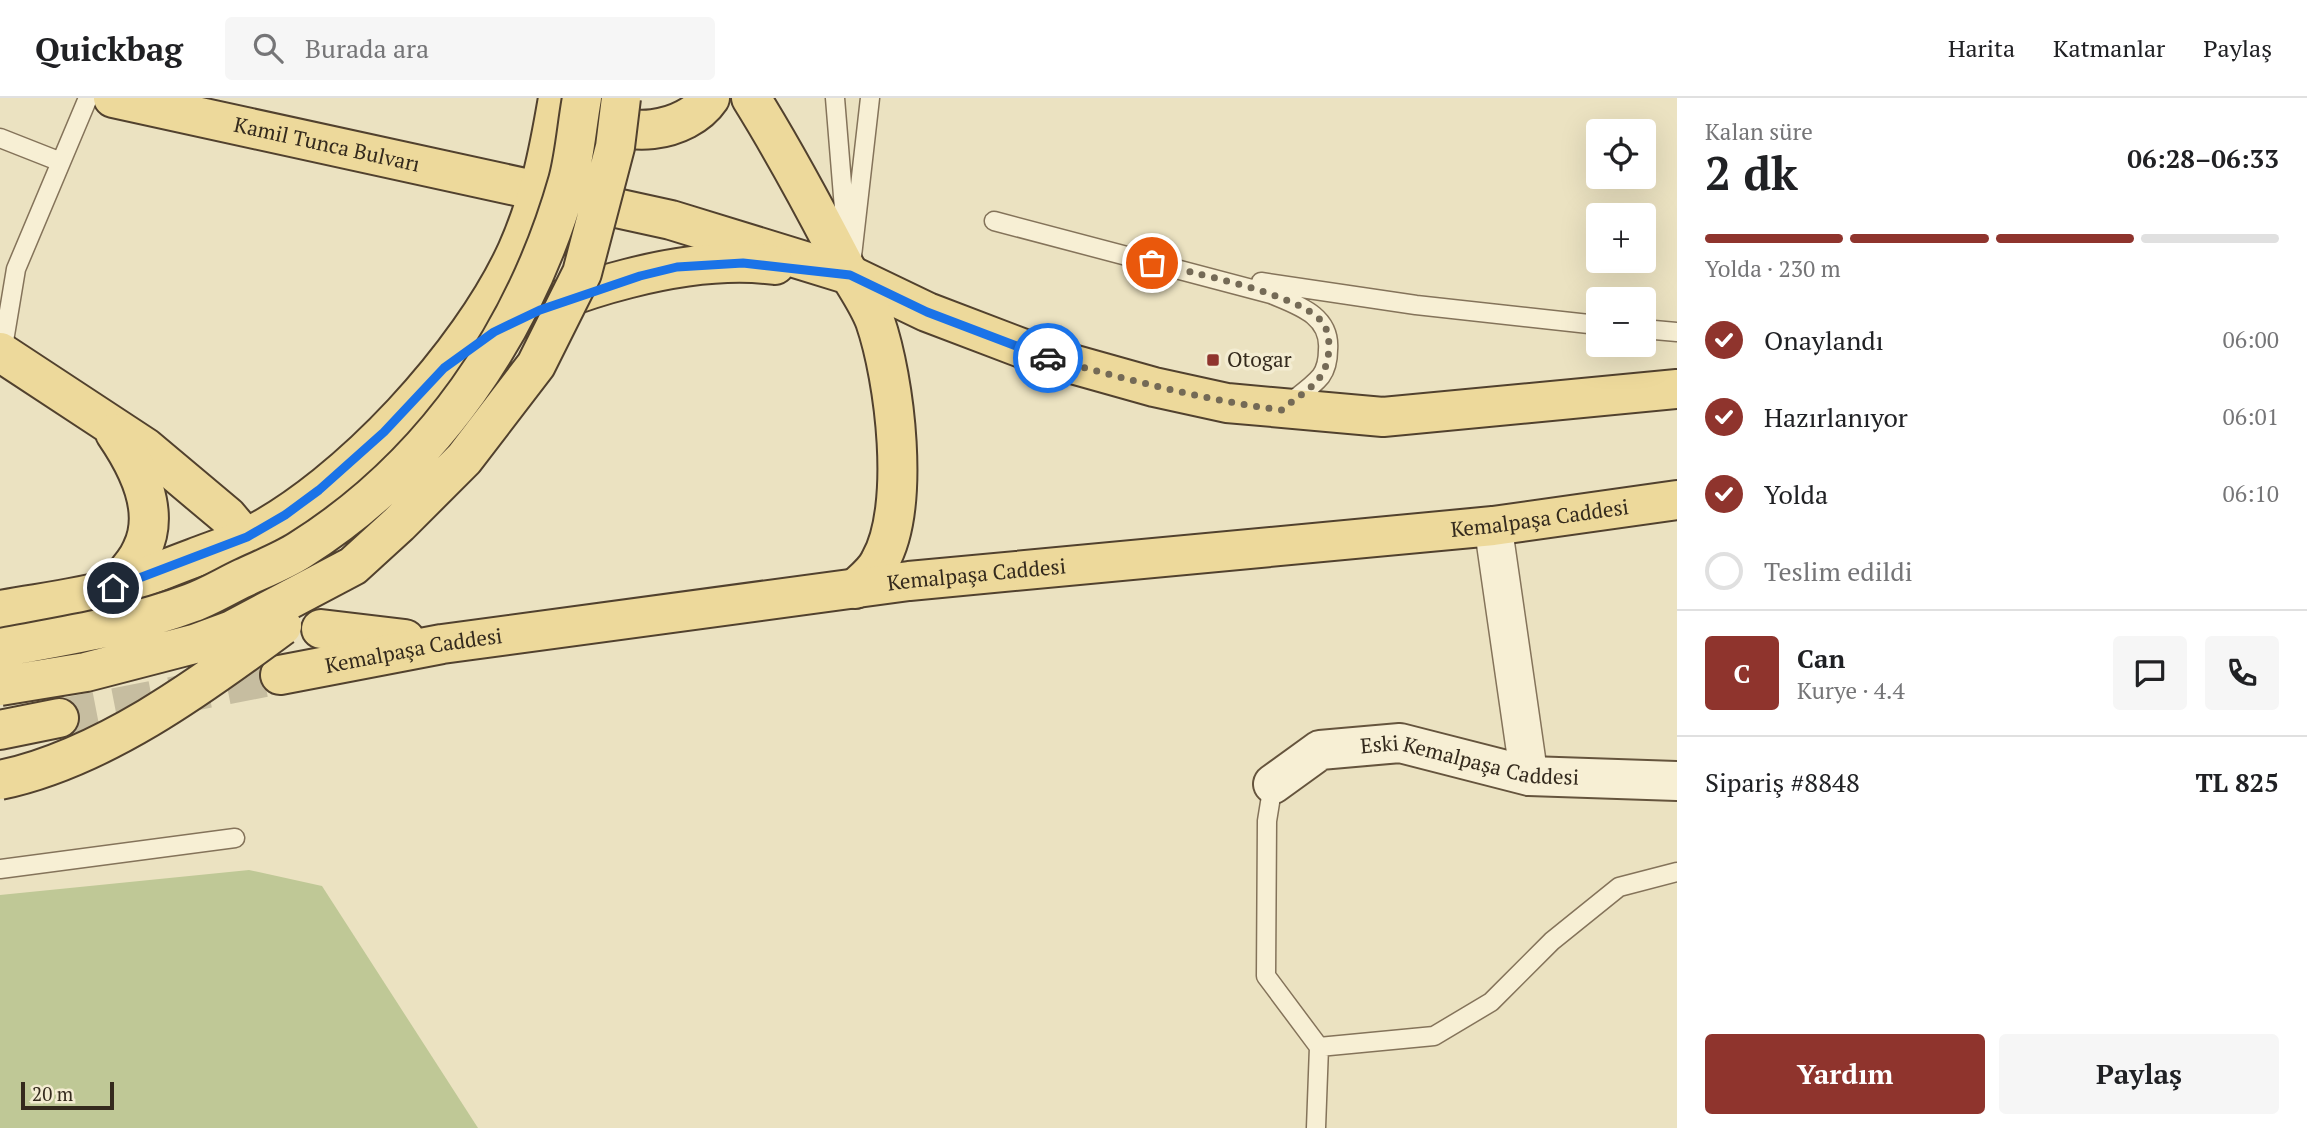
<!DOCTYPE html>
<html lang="tr">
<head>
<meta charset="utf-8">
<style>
  :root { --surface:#fff; --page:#f6f6f6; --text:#202124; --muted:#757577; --line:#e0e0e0; --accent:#8f342d }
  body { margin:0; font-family:"PT Serif",serif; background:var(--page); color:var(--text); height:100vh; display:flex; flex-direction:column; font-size:26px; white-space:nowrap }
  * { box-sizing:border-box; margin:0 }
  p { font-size:23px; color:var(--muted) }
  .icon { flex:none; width:38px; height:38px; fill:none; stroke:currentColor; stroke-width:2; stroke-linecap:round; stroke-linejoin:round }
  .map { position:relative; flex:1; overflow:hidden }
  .side { display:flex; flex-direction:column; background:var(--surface); width:630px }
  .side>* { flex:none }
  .tools { position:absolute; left:1586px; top:21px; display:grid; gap:14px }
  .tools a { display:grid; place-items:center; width:70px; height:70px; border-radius:7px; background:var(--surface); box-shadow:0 7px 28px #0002; font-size:35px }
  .scale { position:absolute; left:21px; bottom:18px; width:93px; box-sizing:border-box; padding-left:7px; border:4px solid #342a1d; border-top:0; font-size:19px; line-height:24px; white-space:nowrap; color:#342a1d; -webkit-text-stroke:5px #f3ecd1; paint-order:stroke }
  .pin { position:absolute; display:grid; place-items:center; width:60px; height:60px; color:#fff; margin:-30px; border:4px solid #fff; border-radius:50%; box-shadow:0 2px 7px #0007 }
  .courier { position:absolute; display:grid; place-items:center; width:70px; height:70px; margin:-35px; border:5px solid #1a73e8; border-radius:50%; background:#fff; color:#222; box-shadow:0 2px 9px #0007 }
  .headline em { font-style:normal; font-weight:700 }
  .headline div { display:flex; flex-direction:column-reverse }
  .headline { display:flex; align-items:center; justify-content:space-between; height:119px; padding:0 28px }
  h1 { font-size:46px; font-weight:700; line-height:52px }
  .bar { display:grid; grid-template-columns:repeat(4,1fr); gap:10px 7px; align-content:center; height:84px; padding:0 28px }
  .bar i { height:9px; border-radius:5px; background:var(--line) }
  .bar .current { background:var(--accent) }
  .bar p { grid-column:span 4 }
  .line { display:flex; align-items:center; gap:18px; padding:0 28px; border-top:2px solid var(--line) }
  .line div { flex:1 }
  .round { display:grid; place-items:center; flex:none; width:74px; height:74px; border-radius:7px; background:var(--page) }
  ol { padding:0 28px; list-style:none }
  li { display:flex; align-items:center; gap:21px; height:77px }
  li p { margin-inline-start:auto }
  li .icon { padding:7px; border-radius:50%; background:var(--accent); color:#fff; stroke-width:4 }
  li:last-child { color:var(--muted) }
  li i { width:38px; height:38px; border:4px solid var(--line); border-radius:50% }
  .button { display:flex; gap:14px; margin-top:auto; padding:14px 28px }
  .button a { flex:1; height:80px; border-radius:7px; background:var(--accent); color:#fff; font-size:28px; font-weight:700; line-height:80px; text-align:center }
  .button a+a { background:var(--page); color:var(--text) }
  header { display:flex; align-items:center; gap:42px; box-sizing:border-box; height:98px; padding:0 35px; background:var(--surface); border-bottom:2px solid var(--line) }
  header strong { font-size:33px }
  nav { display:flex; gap:38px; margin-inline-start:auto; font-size:24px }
  .search { width:490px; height:63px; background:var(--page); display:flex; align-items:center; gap:18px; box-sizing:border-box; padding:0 24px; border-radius:7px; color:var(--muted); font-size:26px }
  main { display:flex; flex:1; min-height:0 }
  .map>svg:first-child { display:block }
  .green { fill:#bfc896 }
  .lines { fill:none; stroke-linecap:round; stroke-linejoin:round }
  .primary-tunnel { stroke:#c6bda0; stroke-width:38; stroke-dasharray:38 19; stroke-linecap:butt }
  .lane-casing { stroke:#84735a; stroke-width:21 }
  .street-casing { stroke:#84735a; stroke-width:40 }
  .secondary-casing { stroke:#65543d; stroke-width:42 }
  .primary-casing { stroke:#51412e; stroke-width:42 }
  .lane { stroke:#f7efd4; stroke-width:18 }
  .street { stroke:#f7efd4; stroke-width:37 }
  .secondary { stroke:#f7efd4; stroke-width:38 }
  .primary { stroke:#edd99b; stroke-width:38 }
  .primary-bridge-casing { stroke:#51412e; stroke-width:42; stroke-linecap:butt }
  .primary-bridge { stroke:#edd99b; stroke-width:38 }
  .done { stroke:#746a56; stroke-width:7; stroke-dasharray:0 12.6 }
  .route { stroke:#1a73e8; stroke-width:9 }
  .poi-dot { fill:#8f342d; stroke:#f3ecd1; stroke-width:2.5 }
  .labels { text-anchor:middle; stroke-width:7; stroke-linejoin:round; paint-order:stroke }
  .street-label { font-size:21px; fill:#342a1d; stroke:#f3ecd1 }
  .poi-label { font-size:21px; fill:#342a1d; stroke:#f3ecd1; text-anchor:start }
</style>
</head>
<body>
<header>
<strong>Quickbag</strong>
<div class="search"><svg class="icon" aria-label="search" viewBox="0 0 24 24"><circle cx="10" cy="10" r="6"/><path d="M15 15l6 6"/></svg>Burada ara</div>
<nav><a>Harita</a><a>Katmanlar</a><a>Paylaş</a></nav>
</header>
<main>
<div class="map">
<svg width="1677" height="1030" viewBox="0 0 1677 1030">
  <rect width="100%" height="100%" fill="#ebe2c1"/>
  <path class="green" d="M 249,772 L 322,788 L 478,1030 L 0,1030 L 0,797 Z"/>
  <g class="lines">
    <path class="primary-tunnel" d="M 59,620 L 280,577"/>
    <g class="lane-casing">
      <path id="lane" d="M 835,0 L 846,135
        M 0,40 L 61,64
        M 994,123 L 1271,196 C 1297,207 1331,217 1328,252 C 1328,261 1326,271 1321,278 C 1312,289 1298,298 1287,307
        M 851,167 L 870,0
        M 1261,184 L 1416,207 L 1598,227
        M 1643,231 L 1677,234
        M 2,255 L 16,171 L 88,0
        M 1273,686 L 1267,723 L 1266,878 L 1319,949 L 1316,1030
        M 0,771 L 235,740
        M 1319,949 L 1434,938 L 1491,904 L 1552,843 L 1619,789 L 1677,774"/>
    </g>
    <g class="street-casing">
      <path id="street" d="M 1493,428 L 1529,678"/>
    </g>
    <g class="secondary-casing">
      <g id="secondary">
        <path id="s1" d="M 1273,686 L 1320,652 L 1400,645 L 1529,678 L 1677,683"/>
      </g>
    </g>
    <g class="primary-casing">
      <g id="primary">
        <path id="s2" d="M 113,0 L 671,122 L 850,177 L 927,214 L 1040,257 L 1154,289 L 1227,305 L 1383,319 L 1677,291"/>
        <path d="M 751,0 C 784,53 813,107 842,163 C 852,183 867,202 875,223 C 895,281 911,409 880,463 C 875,474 863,483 855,491"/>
        <path d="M 590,12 C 621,44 686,35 710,0"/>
        <path d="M 491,236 C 564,191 689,156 775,167"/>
        <path d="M 0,254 L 146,350 L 227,418 L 259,456"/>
        <path d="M 113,490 C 123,478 136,466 142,451 C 161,412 137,367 115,335"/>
        <path d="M 0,512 C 37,505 78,501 114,490 C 141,481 167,470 194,460 C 212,453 231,447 248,439 C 349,388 470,256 517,153 C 539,104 549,53 558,0"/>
        <path d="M 321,531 L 405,541"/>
        <path id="s3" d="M 280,577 L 442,546 L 909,483 L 1493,428 L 1677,402"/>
        <path d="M 0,632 L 59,620"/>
      </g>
    </g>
    <use href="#lane" class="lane"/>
    <use href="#street" class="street"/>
    <use href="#secondary" class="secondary"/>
    <use href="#primary" class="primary"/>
    <g class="primary-bridge-casing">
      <path id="primary-bridge" d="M 0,550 C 64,538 130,528 191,505 C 208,499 226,488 243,480 C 262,471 283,463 300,452 C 433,368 525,234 568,83 C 575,57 577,27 582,0
        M 0,588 L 86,574 L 194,546 L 232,532 L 353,468 L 399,426 L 464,361 L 536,267 L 582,175 L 615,49 L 621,0
        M 0,682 C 101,661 200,589 282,528"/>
    </g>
    <use href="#primary-bridge" class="primary-bridge"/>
  </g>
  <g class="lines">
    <path class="done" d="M 1048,260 C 1126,281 1202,302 1282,312 C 1294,301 1314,290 1322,276 C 1330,263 1332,238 1323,225 C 1302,196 1188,174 1152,165"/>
    <path class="route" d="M 113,490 L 247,439 L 285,417 L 319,392 L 384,334 L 444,270 L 494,234 L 540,212 L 640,178 L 677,169 L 743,165 L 850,177 L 927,214 L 1048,260"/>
  </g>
  <rect class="poi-dot" x="1206" y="255" width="14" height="14" rx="3.5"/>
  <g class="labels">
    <g class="street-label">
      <text dy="7" stroke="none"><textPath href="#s2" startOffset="219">Kamil Tunca Bulvarı</textPath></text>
      <text dy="7" stroke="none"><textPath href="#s3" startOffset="1270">Kemalpaşa Caddesi</textPath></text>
      <text dy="7" stroke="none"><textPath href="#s3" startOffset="704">Kemalpaşa Caddesi</textPath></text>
      <text dy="7" stroke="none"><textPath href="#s3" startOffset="136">Kemalpaşa Caddesi</textPath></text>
      <text dy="7" stroke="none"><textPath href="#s1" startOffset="210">Eski Kemalpaşa Caddesi</textPath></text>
    </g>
    <g class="poi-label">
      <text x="1227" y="269">Otogar</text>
    </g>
  </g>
</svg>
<div class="tools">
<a><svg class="icon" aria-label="locate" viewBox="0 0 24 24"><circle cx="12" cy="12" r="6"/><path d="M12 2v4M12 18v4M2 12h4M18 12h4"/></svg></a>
<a>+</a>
<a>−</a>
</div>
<div class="scale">20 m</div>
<div class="pin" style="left:1152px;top:165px;background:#ea580c"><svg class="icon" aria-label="bag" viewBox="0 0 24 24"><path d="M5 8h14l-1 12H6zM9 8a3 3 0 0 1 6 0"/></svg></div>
<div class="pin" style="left:113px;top:490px;background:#1f2937"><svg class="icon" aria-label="home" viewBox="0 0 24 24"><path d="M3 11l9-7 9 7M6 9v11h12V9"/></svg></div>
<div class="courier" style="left:1048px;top:260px"><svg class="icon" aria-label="car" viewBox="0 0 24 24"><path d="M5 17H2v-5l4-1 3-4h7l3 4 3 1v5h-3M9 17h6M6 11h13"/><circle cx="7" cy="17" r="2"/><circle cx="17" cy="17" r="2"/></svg></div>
</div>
<section class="side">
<div class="headline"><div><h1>2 dk</h1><p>Kalan süre</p></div><em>06:28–06:33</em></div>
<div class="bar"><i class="current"></i><i class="current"></i><i class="current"></i><i></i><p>Yolda · 230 m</p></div>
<ol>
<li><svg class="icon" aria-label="check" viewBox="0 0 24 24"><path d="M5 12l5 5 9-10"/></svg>Onaylandı<p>06:00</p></li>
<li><svg class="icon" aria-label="check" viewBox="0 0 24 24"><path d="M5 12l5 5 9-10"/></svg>Hazırlanıyor<p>06:01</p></li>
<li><svg class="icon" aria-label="check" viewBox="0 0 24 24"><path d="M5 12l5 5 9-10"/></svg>Yolda<p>06:10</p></li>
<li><i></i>Teslim edildi</li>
</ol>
<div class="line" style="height:126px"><b class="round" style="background:var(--accent);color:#fff">C</b><div><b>Can</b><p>Kurye · 4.4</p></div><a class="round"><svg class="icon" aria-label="chat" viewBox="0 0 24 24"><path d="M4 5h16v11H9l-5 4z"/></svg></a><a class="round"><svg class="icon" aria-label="phone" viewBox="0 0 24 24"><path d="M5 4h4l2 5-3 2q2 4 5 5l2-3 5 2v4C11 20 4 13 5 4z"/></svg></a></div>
<div class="line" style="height:91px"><div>Sipariş #8848</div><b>TL 825</b></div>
<div class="button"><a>Yardım</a><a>Paylaş</a></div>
</section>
</main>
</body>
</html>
